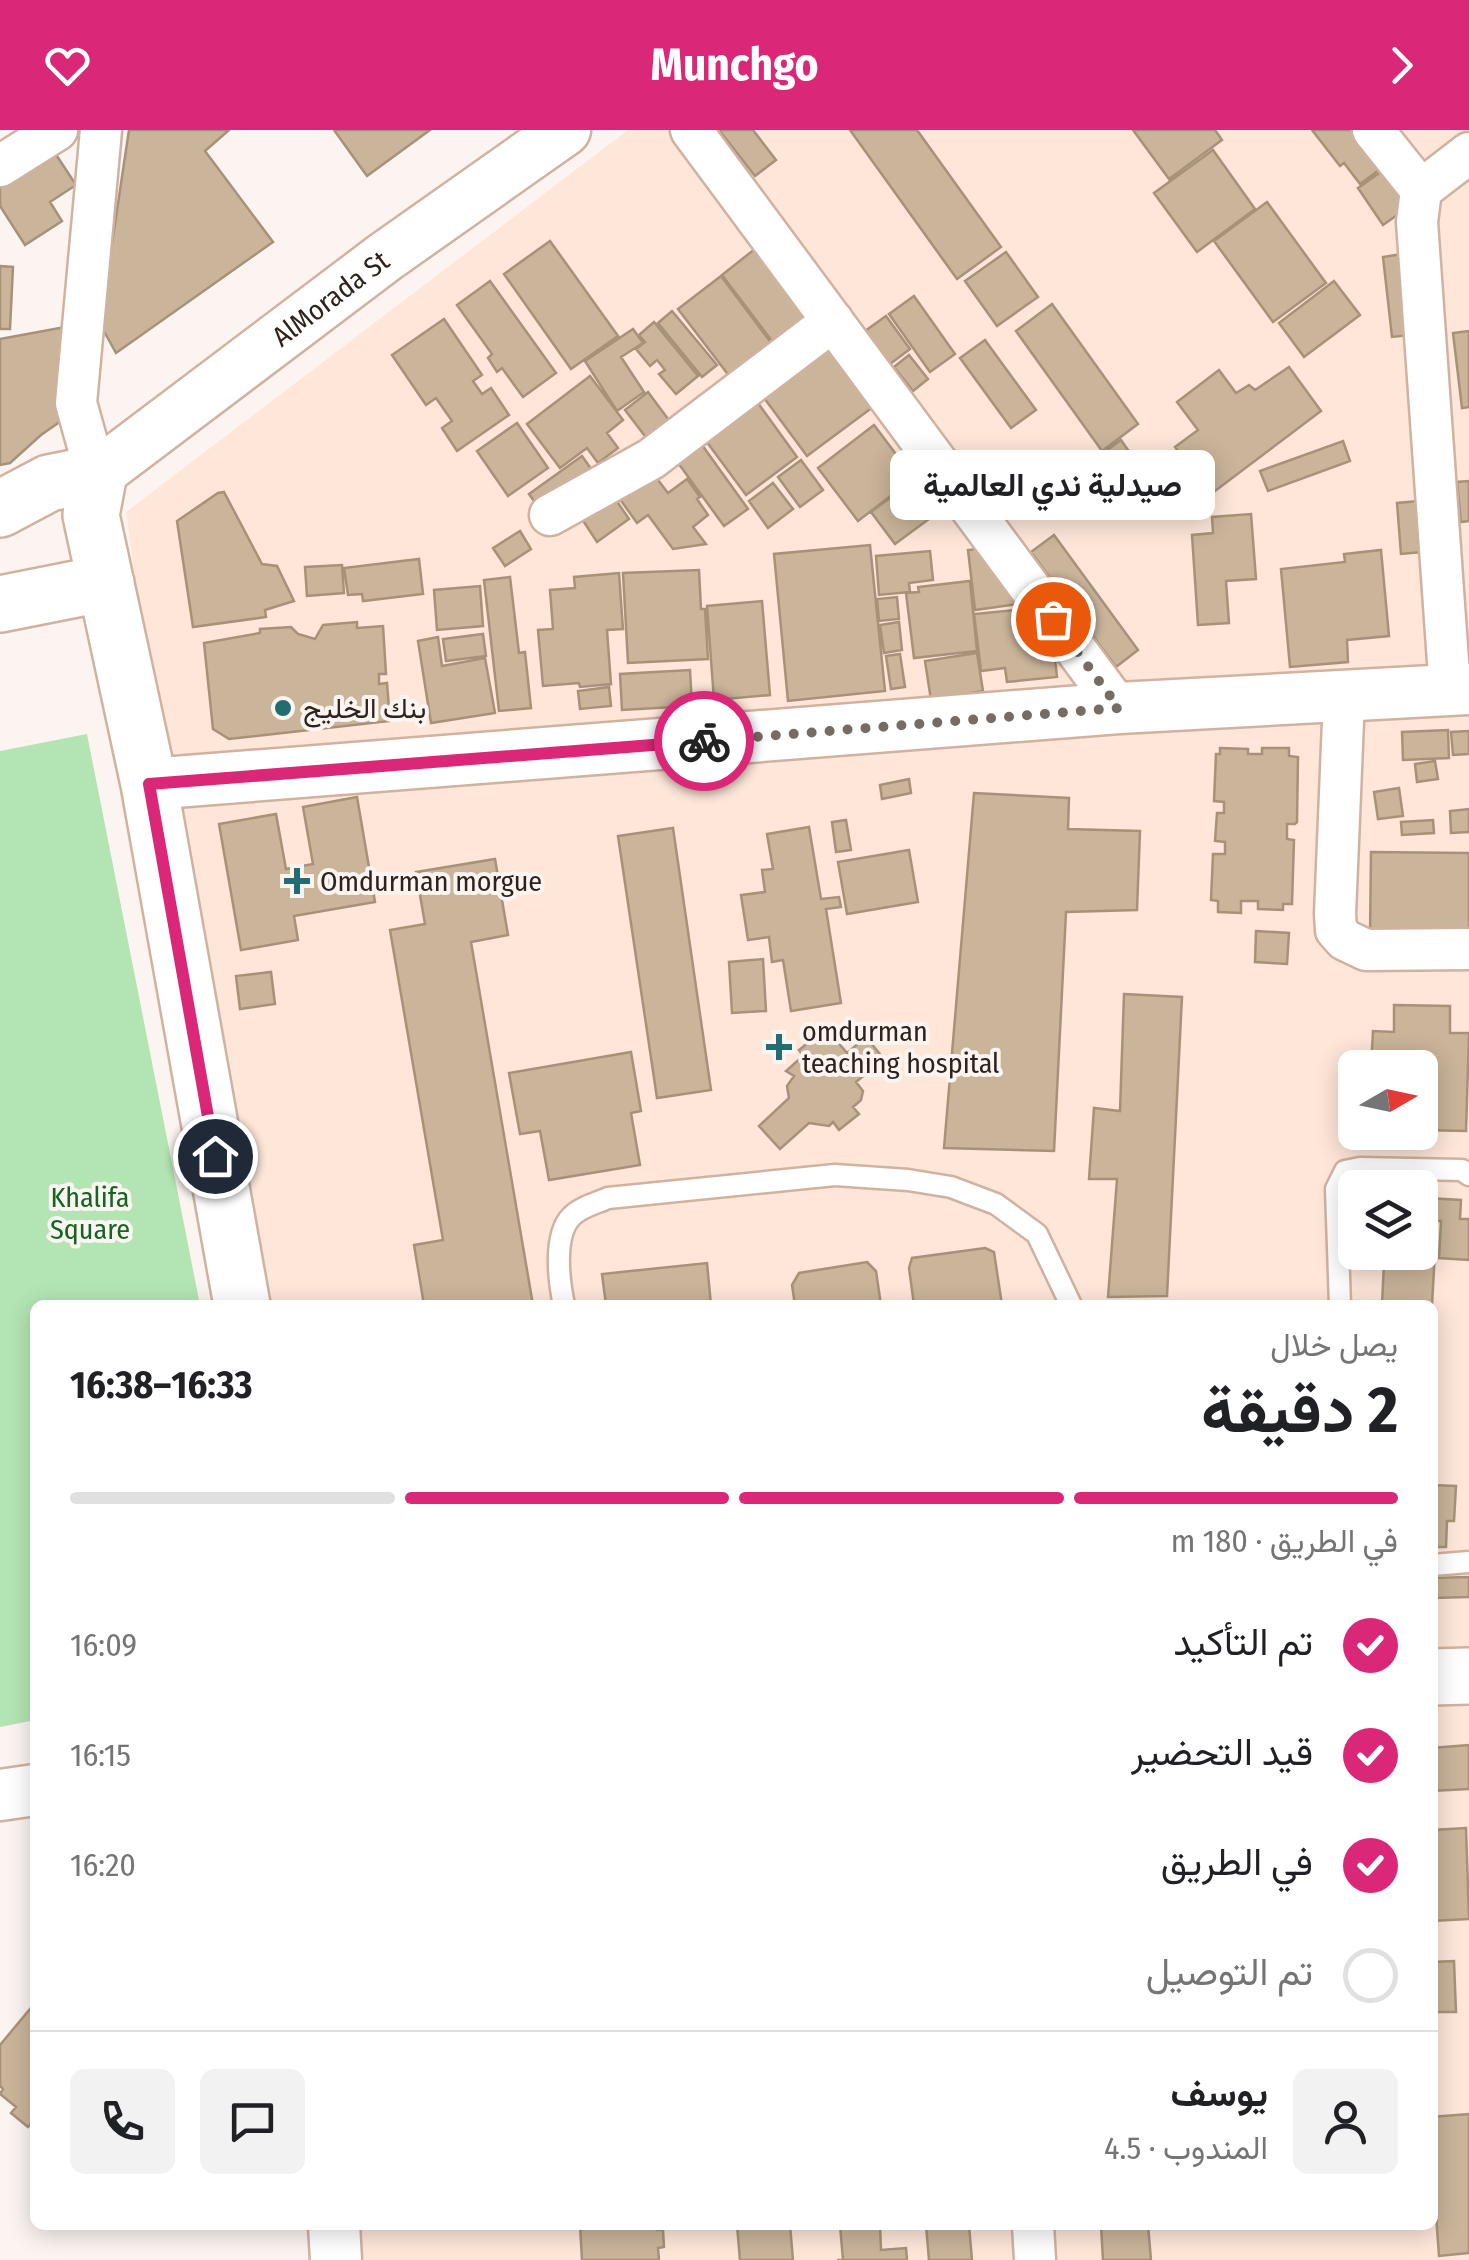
<!DOCTYPE html>
<html lang="ar">
<head>
<meta charset="utf-8">
<style>
  :root { --surface:#fff; --page:#f2f2f2; --text:#202124; --muted:#757577; --line:#e0e0e0; --accent:#db2777 }
  body { margin:0; font-family:"Fira Sans Condensed",Vazirmatn,sans-serif; background:var(--page); color:var(--text); direction:rtl; height:100vh; display:flex; flex-direction:column; font-size:38px; white-space:nowrap }
  * { box-sizing:border-box; margin:0 }
  p { font-size:32px; color:var(--muted) }
  .icon { flex:none; width:55px; height:55px; fill:none; stroke:currentColor; stroke-width:2; stroke-linecap:round; stroke-linejoin:round }
  .map { position:relative; flex:1; overflow:hidden; direction:ltr }
  .side { position:absolute; left:30px; top:1170px; width:1408px; height:930px; display:flex; flex-direction:column; background:var(--surface); border-radius:15px; box-shadow:0 5px 25px #0003; direction:rtl }
  .side>* { flex:none }
  .needle { width:65px; rotate:81deg }
  .tools { position:absolute; left:1338px; top:920px; display:grid; gap:20px }
  .tools a { display:grid; place-items:center; width:100px; height:100px; border-radius:15px; background:var(--surface); box-shadow:0 5px 25px #0003; font-size:50px }
  .pin { position:absolute; display:grid; place-items:center; width:85px; height:85px; color:#fff; margin:-42px; border:5px solid #fff; border-radius:50%; box-shadow:0 2px 10px #0007 }
  .courier { position:absolute; display:grid; place-items:center; width:100px; height:100px; margin:-50px; border:8px solid #db2777; border-radius:50%; background:#fff; color:#222; box-shadow:0 2px 12px #0007 }
  .bubble { position:absolute; height:70px; border-radius:15px; background:var(--surface); box-shadow:0 5px 25px #0003; font-size:32px; font-weight:700; line-height:70px; text-align:center; direction:rtl }
  .head em { font-style:normal; font-weight:700 }
  .head div { display:flex; flex-direction:column-reverse }
  .head { display:flex; align-items:center; justify-content:space-between; height:170px; padding:0 40px }
  h1 { font-size:65px; font-weight:700; line-height:75px }
  .bar { display:grid; grid-template-columns:repeat(4,1fr); gap:15px 10px; align-content:center; height:120px; padding:0 40px }
  .bar i { height:12px; border-radius:8px; background:var(--line) }
  .bar .current { background:var(--accent) }
  .bar p { grid-column:span 4 }
  .line { display:flex; align-items:center; gap:25px; padding:0 40px; border-top:2px solid var(--line) }
  .line div { flex:1 }
  .round { display:grid; place-items:center; flex:none; width:105px; height:105px; border-radius:15px; background:var(--page) }
  ol { padding:0 40px; list-style:none }
  li { display:flex; align-items:center; gap:30px; height:110px }
  li p { margin-inline-start:auto }
  li .icon { padding:10px; border-radius:50%; background:var(--accent); color:#fff; stroke-width:4 }
  li:last-child { color:var(--muted) }
  li i { width:55px; height:55px; border:5px solid var(--line); border-radius:50% }
  header { display:flex; justify-content:space-between; align-items:center; height:130px; padding:0 40px; background:var(--accent); color:#fff; font-size:45px; font-weight:700 }
  .map>svg:first-child { display:block }
  .built { fill:#fee6d9; fill-rule:evenodd }
  .green { fill:#b3e5b4 }
  .building { fill:#cab49a; stroke:#a79279; stroke-width:2.5 }
  .lines { fill:none; stroke-linecap:round; stroke-linejoin:round }
  .service-casing { stroke:#d1b2a1; stroke-width:25 }
  .minor-casing { stroke:#d1b2a1; stroke-width:45 }
  .tertiary-casing { stroke:#d1b2a1; stroke-width:55 }
  .secondary-casing { stroke:#d1b2a1; stroke-width:60 }
  .service { stroke:#fff; stroke-width:20 }
  .minor { stroke:#fff; stroke-width:40 }
  .tertiary { stroke:#fff; stroke-width:50 }
  .secondary { stroke:#fff; stroke-width:55 }
  .done { stroke:#766c66; stroke-width:10; stroke-dasharray:0 18 }
  .route { stroke:#db2777; stroke-width:12 }
  .poi-dot { fill:#216d70; stroke:#fbf4f0; stroke-width:4 }
  .labels { text-anchor:middle; stroke-width:8; stroke-linejoin:round; paint-order:stroke }
  .street-label { font-size:28px; fill:#2e231c; stroke:#fbf4f0 }
  .poi-label { font-size:28px; fill:#2e231c; stroke:#fbf4f0; text-anchor:start }
  .park-label { font-size:28px; fill:#146521; stroke:#fbf4f0 }
</style>
</head>
<body>
<header><svg class="icon" aria-label="forward" viewBox="0 0 24 24"><path d="M9 5l7 7-7 7"/></svg>Munchgo<svg class="icon" aria-label="heart" viewBox="0 0 24 24"><path d="M12 20l-8-8c-3-5 5-10 8-4 3-6 11-1 8 4z"/></svg></header>
<div class="map">
<svg width="1469" height="2130" viewBox="0 0 1469 2130">
  <rect width="100%" height="100%" fill="#fbf4f0"/>
  <path class="built" d="M 628,0 L 1469,0 L 1469,2130 L 334,2130 L 332,2095 L 1432,2095 L 1432,1175 L 235,1175 L 126,382 ZM 1355,938 L 1420,938 L 1420,1002 L 1355,1002 ZM 1355,1058 L 1420,1058 L 1420,1122 L 1355,1122 Z"/>
  <path class="green" d="M 87,604 L 200,1175 L 35,1175 L 35,1590 L 0,1597 L 0,621 Z"/>
  <path class="building" d="M 129,0 L 229,0 L 205,21 L 273,112 L 116,223 L 100,194 Z
    M 334,0 L 430,0 L 367,46 Z
    M 719,0 L 753,0 L 776,30 L 755,46 Z
    M 850,0 L 917,0 L 1001,117 L 957,149 Z
    M 1133,0 L 1215,0 L 1222,10 L 1169,49 Z
    M 1312,0 L 1354,0 L 1383,37 L 1360,54 L 1344,33 L 1340,36 Z
    M 53,20 L 76,55 L 50,72 L 62,91 L 25,115 L 0,76 L 0,55 Z
    M 1213,20 L 1255,79 L 1197,122 L 1154,63 Z
    M 1385,39 L 1410,76 L 1383,95 L 1358,58 Z
    M 1267,72 L 1326,153 L 1273,192 L 1214,111 Z
    M 550,111 L 618,206 L 571,239 L 504,144 Z
    M 765,111 L 819,181 L 775,215 L 722,145 Z
    M 1006,122 L 1038,167 L 997,196 L 965,151 Z
    M 1402,124 L 1411,205 L 1392,207 L 1383,127 Z
    M 0,136 L 13,137 L 10,199 L 0,199 Z
    M 721,146 L 775,218 L 733,251 L 678,179 Z
    M 490,151 L 556,243 L 523,267 L 502,238 L 497,242 L 488,228 L 492,224 L 457,175 Z
    M 1334,151 L 1360,185 L 1304,227 L 1279,193 Z
    M 914,166 L 955,224 L 930,242 L 889,184 Z
    M 1052,174 L 1138,294 L 1102,321 L 1016,201 Z
    M 672,181 L 717,235 L 702,247 L 658,193 Z
    M 886,186 L 910,219 L 890,234 L 865,201 Z
    M 444,189 L 482,245 L 473,251 L 482,264 L 491,258 L 509,285 L 457,321 L 442,298 L 452,291 L 436,268 L 426,275 L 392,225 Z
    M 654,192 L 698,246 L 676,264 L 659,244 L 665,240 L 657,230 L 650,236 L 636,219 L 645,212 L 639,205 Z
    M 65,197 L 61,291 L 41,305 L 10,333 L 0,335 L 0,209 Z
    M 633,199 L 643,213 L 621,227 L 644,262 L 617,281 L 585,231 Z
    M 1469,201 L 1469,277 L 1462,278 L 1453,203 Z
    M 833,206 L 881,271 L 807,326 L 759,261 Z
    M 985,210 L 1036,280 L 1011,298 L 960,228 Z
    M 909,225 L 928,249 L 913,261 L 894,237 Z
    M 1289,237 L 1321,281 L 1211,364 L 1175,317 L 1198,300 L 1177,272 L 1219,240 L 1236,263 L 1249,255 L 1255,260 Z
    M 590,246 L 623,290 L 607,303 L 618,318 L 598,333 L 587,318 L 560,338 L 527,294 Z
    M 648,262 L 677,301 L 654,318 L 625,280 Z
    M 750,262 L 797,327 L 746,365 L 698,300 Z
    M 517,293 L 548,338 L 508,366 L 477,321 Z
    M 874,295 L 914,348 L 858,391 L 818,338 Z
    M 697,308 L 748,379 L 724,396 L 673,326 Z
    M 1121,310 L 1130,323 L 1087,355 L 1077,342 Z
    M 1343,311 L 1350,331 L 1268,361 L 1260,341 Z
    M 919,323 L 954,374 L 936,387 L 912,351 L 917,348 L 906,332 Z
    M 582,326 L 594,343 L 541,381 L 529,364 Z
    M 801,330 L 823,360 L 800,377 L 778,347 Z
    M 651,341 L 668,363 L 687,349 L 700,367 L 697,369 L 708,385 L 693,397 L 706,414 L 673,419 L 648,385 L 637,393 L 617,365 Z
    M 1469,351 L 1469,391 L 1461,392 L 1457,352 Z
    M 773,353 L 793,379 L 768,398 L 749,371 Z
    M 910,353 L 933,386 L 895,414 L 871,382 Z
    M 224,362 L 262,434 L 277,436 L 294,471 L 265,480 L 266,487 L 193,497 L 177,391 L 218,363 Z
    M 614,367 L 629,389 L 597,412 L 582,389 Z
    M 1429,370 L 1433,421 L 1401,424 L 1397,373 Z
    M 1251,384 L 1256,449 L 1226,451 L 1229,493 L 1198,495 L 1192,405 L 1213,403 L 1212,387 Z
    M 520,401 L 531,419 L 505,436 L 493,418 Z
    M 1054,405 L 1138,520 L 1116,537 L 1031,422 Z
    M 870,415 L 885,561 L 788,571 L 774,424 Z
    M 986,418 L 1025,473 L 975,480 L 968,420 Z
    M 1381,420 L 1389,506 L 1347,510 L 1348,532 L 1290,537 L 1281,439 L 1345,432 L 1344,424 Z
    M 930,421 L 933,450 L 909,453 L 910,462 L 879,465 L 876,426 Z
    M 419,429 L 423,464 L 363,471 L 362,464 L 348,465 L 344,438 Z
    M 342,435 L 344,463 L 307,466 L 305,437 Z
    M 699,440 L 701,479 L 705,479 L 708,529 L 628,533 L 623,443 Z
    M 619,443 L 623,499 L 607,500 L 611,554 L 580,557 L 579,553 L 543,556 L 538,500 L 553,499 L 550,460 L 575,458 L 574,447 Z
    M 510,447 L 519,523 L 525,522 L 531,578 L 499,581 L 484,450 Z
    M 970,451 L 977,521 L 914,528 L 906,463 L 919,462 L 918,457 Z
    M 480,456 L 483,496 L 437,500 L 434,460 Z
    M 897,467 L 899,489 L 879,491 L 877,469 Z
    M 762,471 L 770,565 L 714,570 L 707,476 Z
    M 1035,478 L 1047,494 L 1050,521 L 1054,520 L 1057,547 L 1007,552 L 1005,538 L 981,541 L 974,484 Z
    M 357,492 L 357,498 L 383,496 L 386,544 L 379,544 L 379,554 L 387,553 L 390,591 L 229,609 L 213,599 L 204,513 L 260,503 L 260,499 L 291,497 L 298,504 L 315,509 L 323,495 Z
    M 899,492 L 902,520 L 884,523 L 880,495 Z
    M 483,504 L 486,526 L 446,531 L 443,509 Z
    M 438,507 L 442,536 L 485,528 L 495,583 L 431,593 L 418,511 Z
    M 977,523 L 983,561 L 931,570 L 925,531 Z
    M 900,524 L 905,557 L 891,559 L 886,526 Z
    M 690,540 L 692,576 L 622,580 L 620,544 Z
    M 609,557 L 611,576 L 580,579 L 578,561 Z
    M 1448,600 L 1449,628 L 1403,630 L 1402,602 Z
    M 1469,601 L 1469,624 L 1453,625 L 1451,602 Z
    M 1220,618 L 1248,619 L 1248,624 L 1262,624 L 1262,618 L 1289,618 L 1289,626 L 1298,627 L 1297,692 L 1295,694 L 1287,694 L 1287,709 L 1294,710 L 1292,774 L 1283,774 L 1283,780 L 1258,779 L 1258,771 L 1241,771 L 1241,783 L 1218,782 L 1218,771 L 1211,770 L 1213,724 L 1225,724 L 1225,712 L 1215,711 L 1217,683 L 1224,683 L 1224,672 L 1214,671 L 1216,624 L 1220,624 Z
    M 1435,631 L 1438,649 L 1417,652 L 1415,634 Z
    M 909,649 L 911,663 L 882,669 L 880,655 Z
    M 1399,658 L 1403,686 L 1378,689 L 1374,662 Z
    M 974,663 L 1069,668 L 1068,699 L 1140,701 L 1137,780 L 1066,782 L 1054,1021 L 944,1018 Z
    M 357,667 L 375,772 L 294,786 L 298,810 L 241,820 L 219,694 L 276,684 L 286,739 L 313,734 L 303,677 Z
    M 1469,679 L 1469,702 L 1451,703 L 1450,681 Z
    M 846,690 L 851,720 L 836,722 L 832,692 Z
    M 1433,690 L 1434,703 L 1402,705 L 1401,692 Z
    M 809,697 L 821,769 L 839,767 L 841,777 L 826,779 L 841,873 L 791,881 L 783,830 L 772,832 L 769,807 L 748,810 L 741,765 L 765,762 L 762,740 L 773,739 L 767,704 Z
    M 673,698 L 711,960 L 657,968 L 618,706 Z
    M 909,720 L 918,772 L 847,784 L 838,732 Z
    M 1371,722 L 1469,723 L 1469,808 L 1370,806 Z
    M 495,729 L 508,805 L 471,812 L 533,1175 L 424,1175 L 414,1115 L 443,1110 L 390,800 L 425,794 L 416,742 Z
    M 1256,801 L 1289,803 L 1287,834 L 1255,832 Z
    M 763,829 L 766,881 L 732,883 L 729,832 Z
    M 271,842 L 275,874 L 240,879 L 236,846 Z
    M 1124,864 L 1182,867 L 1167,1166 L 1108,1167 L 1117,1049 L 1089,1049 L 1094,978 L 1120,981 Z
    M 1394,875 L 1450,876 L 1450,903 L 1469,903 L 1466,1001 L 1420,1000 L 1420,938 L 1371,938 L 1373,901 L 1394,902 Z
    M 826,898 L 847,923 L 866,907 L 884,929 L 856,952 L 863,961 L 861,970 L 853,977 L 859,984 L 839,1000 L 833,992 L 829,996 L 809,993 L 780,1019 L 759,996 L 789,968 L 787,956 L 794,946 L 786,941 L 803,926 L 799,920 Z
    M 631,922 L 641,981 L 631,983 L 640,1035 L 549,1050 L 540,1001 L 520,1004 L 509,943 Z
    M 1427,1068 L 1461,1070 L 1460,1089 L 1469,1089 L 1469,1130 L 1439,1128 L 1441,1091 L 1426,1091 Z
    M 1420,1102 L 1436,1103 L 1432,1175 L 1382,1175 L 1384,1132 L 1368,1131 L 1368,1122 L 1420,1122 Z
    M 985,1118 L 994,1122 L 1002,1175 L 914,1175 L 909,1138 L 912,1128 Z
    M 867,1132 L 876,1141 L 881,1175 L 795,1175 L 792,1155 L 799,1143 Z
    M 707,1133 L 711,1175 L 606,1175 L 602,1144 Z
    M 1432,1355 L 1456,1356 L 1454,1391 L 1447,1391 L 1446,1417 L 1432,1417 Z
    M 1469,1447 L 1469,1467 L 1432,1468 L 1432,1448 Z
    M 1469,1615 L 1469,1659 L 1432,1661 L 1432,1618 Z
    M 1466,1698 L 1469,1789 L 1432,1791 L 1432,1700 Z
    M 1454,1831 L 1456,1882 L 1432,1882 L 1432,1832 Z
    M 35,1873 L 35,1992 L 33,1991 L 28,1997 L 11,1983 L 16,1977 L 0,1964 L 3,1959 L 0,1956 L 0,1915 Z
    M 1469,1984 L 1469,2123 L 1439,2126 L 1432,2030 L 1432,1987 Z
    M 580,2095 L 657,2095 L 657,2100 L 663,2100 L 664,2117 L 658,2118 L 659,2130 L 582,2130 Z
    M 737,2095 L 790,2095 L 793,2130 L 740,2130 Z
    M 840,2095 L 880,2095 L 881,2120 L 906,2118 L 907,2130 L 837,2130 L 843,2130 Z
    M 926,2095 L 969,2095 L 972,2130 L 929,2130 Z
    M 1101,2095 L 1148,2095 L 1151,2130 L 1103,2130 Z"/>
  <g class="lines">
    <g class="service-casing">
      <path id="service" d="M 564,1175 C 559,1152 553,1106 571,1087 C 580,1077 597,1073 608,1068 L 835,1045 L 908,1050 L 951,1057 L 996,1074 L 1037,1104 L 1071,1175
        M 1340,1175 L 1336,1059 L 1345,1041 L 1360,1038 L 1462,1040 L 1469,1045
        M 1432,1435 L 1469,1432"/>
    </g>
    <g class="minor-casing">
      <path id="minor" d="M 691,0 L 1119,578
        M 1373,0 L 1421,60
        M 0,36 L 57,0
        M 99,343 L 88,316 L 76,273 L 101,0
        M 550,385 L 651,329 L 833,191
        M 1450,560 L 1417,92 L 1421,60 L 1469,23
        M 1344,567 L 1335,784 L 1336,800 L 1345,810 L 1366,820 L 1469,819
        M 1033,2095 L 1035,2130"/>
    </g>
    <g class="tertiary-casing">
      <g id="tertiary">
        <path id="s1" d="M 99,343 L 385,127 L 565,0"/>
        <path d="M 149,654 L 1119,578 L 1469,559"/>
        <path d="M 0,1665 L 35,1660"/>
        <path d="M 334,2095 L 336,2130"/>
      </g>
    </g>
    <g class="secondary-casing">
      <path id="secondary" d="M 0,379 L 49,353 L 99,343 L 91,385 L 149,654 L 242,1175
        M 0,474 L 106,453
        M 1432,1547 L 1469,1546"/>
    </g>
    <use href="#service" class="service"/>
    <use href="#minor" class="minor"/>
    <use href="#tertiary" class="tertiary"/>
    <use href="#secondary" class="secondary"/>
  </g>
  <g class="lines">
    <path class="done" d="M 704,611 L 1119,578 L 1053,489"/>
    <path class="route" d="M 215,1026 L 149,654 L 704,611"/>
  </g>
  <g class="poi-dot">
    <circle cx="283" cy="578" r="10"/>
    <path d="M292 736h10v10h10v10h-10v10h-10v-10h-10v-10h10z"/>
    <path d="M774 902h10v10h10v10h-10v10h-10v-10h-10v-10h10z"/>
  </g>
  <g class="labels">
    <g class="street-label">
      <text dy="10" stroke="none"><textPath href="#s1" startOffset="290">AlMorada St</textPath></text>
    </g>
    <g class="poi-label">
      <text x="303" y="588">بنك الخليج</text>
      <text x="320" y="761">Omdurman morgue</text>
      <text x="802" y="911">omdurman<tspan x="802" dy="32">teaching hospital</tspan></text>
    </g>
    <g class="park-label">
      <text x="90" y="1077">Khalifa<tspan x="90" dy="32">Square</tspan></text>
    </g>
  </g>
</svg>
<div class="tools">
<a><svg class="needle" viewBox="-14 -14 28 28"><path d="M0-13l5 13h-10z" fill="#e53935"/><path d="M0 13l5-13h-10z" fill="#757577"/></svg></a>
<a><svg class="icon" aria-label="layers" viewBox="0 0 24 24"><path d="M12 4l9 5-9 5-9-5zM3 14l9 5 9-5"/></svg></a>
</div>
<div class="pin" style="left:1053px;top:489px;background:#ea580c"><svg class="icon" aria-label="bag" viewBox="0 0 24 24"><path d="M5 8h14l-1 12H6zM9 8a3 3 0 0 1 6 0"/></svg></div>
<div class="pin" style="left:215px;top:1026px;background:#1f2937"><svg class="icon" aria-label="home" viewBox="0 0 24 24"><path d="M3 11l9-7 9 7M6 9v11h12V9"/></svg></div>
<div class="courier" style="left:704px;top:611px"><svg class="icon" aria-label="bike" viewBox="0 0 24 24"><circle cx="6" cy="16" r="4"/><circle cx="18" cy="16" r="4"/><path d="M6 16l4-8h5l3 8M10 8l3 8H6M13 5h3"/></svg></div>
<div class="bubble" style="left:890px;top:320px;width:325px">صيدلية ندي العالمية</div>
<section class="side">
<div class="head"><div><h1>2 دقيقة</h1><p>يصل خلال</p></div><em>16:33–16:38</em></div>
<div class="bar"><i class="current"></i><i class="current"></i><i class="current"></i><i></i><p>في الطريق · 180 m</p></div>
<ol>
<li><svg class="icon" aria-label="check" viewBox="0 0 24 24"><path d="M5 12l5 5 9-10"/></svg>تم التأكيد<p>16:09</p></li>
<li><svg class="icon" aria-label="check" viewBox="0 0 24 24"><path d="M5 12l5 5 9-10"/></svg>قيد التحضير<p>16:15</p></li>
<li><svg class="icon" aria-label="check" viewBox="0 0 24 24"><path d="M5 12l5 5 9-10"/></svg>في الطريق<p>16:20</p></li>
<li><i></i>تم التوصيل</li>
</ol>
<div class="line" style="height:180px"><a class="round"><svg class="icon" aria-label="person" viewBox="0 0 24 24"><circle cx="12" cy="8" r="4"/><path d="M4 21q1-7 8-7t8 7"/></svg></a><div><b>يوسف</b><p>المندوب · 4.5</p></div><a class="round"><svg class="icon" aria-label="chat" viewBox="0 0 24 24"><path d="M4 5h16v11H9l-5 4z"/></svg></a><a class="round"><svg class="icon" aria-label="phone" viewBox="0 0 24 24"><path d="M5 4h4l2 5-3 2q2 4 5 5l2-3 5 2v4C11 20 4 13 5 4z"/></svg></a></div>
</section>
</div>
</body>
</html>
